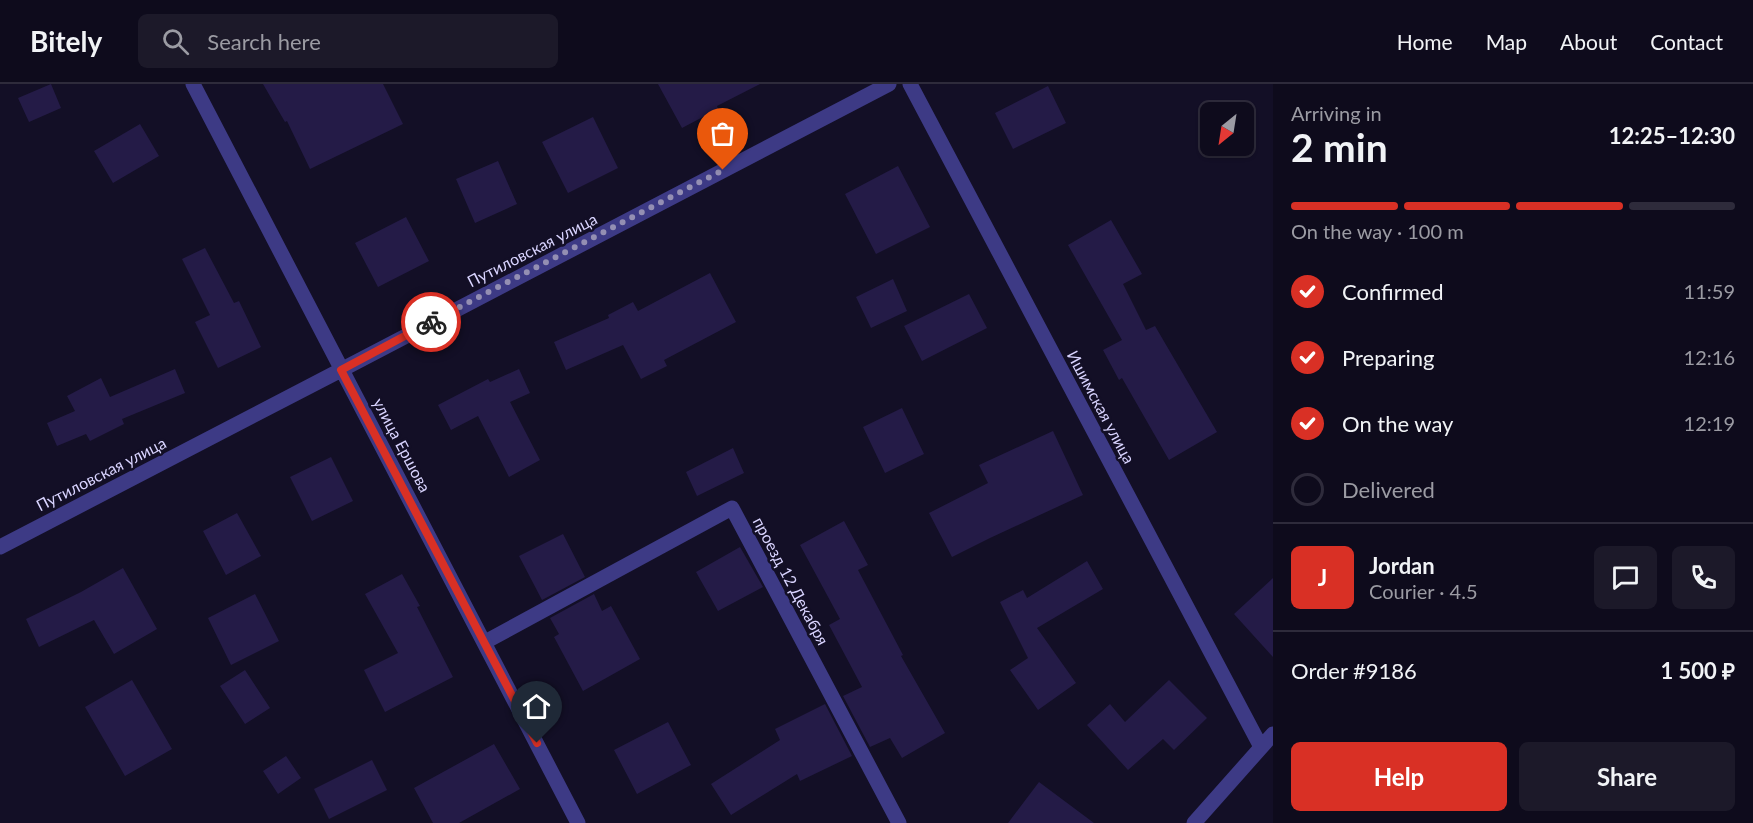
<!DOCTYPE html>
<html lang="en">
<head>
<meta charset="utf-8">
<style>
  :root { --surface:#0e0b1c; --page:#1c1929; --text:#f1f3f6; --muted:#9b9ba3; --line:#2e2b3b; --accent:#d93025 }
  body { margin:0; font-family:Lato,sans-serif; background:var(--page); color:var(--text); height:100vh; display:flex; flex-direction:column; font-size:22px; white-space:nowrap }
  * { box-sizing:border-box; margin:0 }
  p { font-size:20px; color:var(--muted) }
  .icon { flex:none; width:33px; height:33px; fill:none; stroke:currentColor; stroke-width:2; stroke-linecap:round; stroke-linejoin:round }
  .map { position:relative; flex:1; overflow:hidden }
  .details { display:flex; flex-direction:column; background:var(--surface); width:480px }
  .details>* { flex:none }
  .needle { width:39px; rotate:210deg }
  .fabs { position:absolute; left:1200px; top:18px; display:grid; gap:12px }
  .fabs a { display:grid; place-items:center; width:54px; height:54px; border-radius:9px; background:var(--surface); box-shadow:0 2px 4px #0004,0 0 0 2px var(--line); font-size:30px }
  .pin { position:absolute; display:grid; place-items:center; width:51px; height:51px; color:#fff; margin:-62px -26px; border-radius:50% 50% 50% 0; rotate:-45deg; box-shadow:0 0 6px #0007 }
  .pin .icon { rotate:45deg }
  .courier { position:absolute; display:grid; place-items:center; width:60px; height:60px; margin:-30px; border:4px solid #d93025; border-radius:50%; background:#fff; color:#222; box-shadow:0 2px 8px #0007 }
  .headline em { font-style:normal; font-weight:700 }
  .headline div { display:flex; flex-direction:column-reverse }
  .headline { display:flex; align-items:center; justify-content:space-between; height:102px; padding:0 18px }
  h1 { font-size:39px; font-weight:700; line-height:45px }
  .bar { display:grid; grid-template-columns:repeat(4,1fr); gap:9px 6px; align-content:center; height:72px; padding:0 18px }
  .bar i { height:8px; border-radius:4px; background:var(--line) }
  .bar .selected { background:var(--accent) }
  .bar p { grid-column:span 4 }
  .line { display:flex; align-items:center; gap:15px; padding:0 18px; border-top:2px solid var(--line) }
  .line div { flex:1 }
  .round { display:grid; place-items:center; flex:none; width:63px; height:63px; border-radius:9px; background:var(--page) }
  ol { padding:0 18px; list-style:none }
  li { display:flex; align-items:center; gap:18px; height:66px }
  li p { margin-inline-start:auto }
  li .icon { padding:6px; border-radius:50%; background:var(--accent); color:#fff; stroke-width:4 }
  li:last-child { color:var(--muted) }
  li i { width:33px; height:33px; border:3px solid var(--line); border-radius:50% }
  .button { display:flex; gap:12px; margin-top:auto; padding:12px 18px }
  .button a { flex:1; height:69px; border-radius:9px; background:var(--accent); color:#fff; font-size:24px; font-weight:700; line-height:69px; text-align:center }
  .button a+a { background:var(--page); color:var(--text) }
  header { display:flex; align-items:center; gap:36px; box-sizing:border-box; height:84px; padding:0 30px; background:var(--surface); border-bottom:2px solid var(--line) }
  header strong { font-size:28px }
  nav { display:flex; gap:33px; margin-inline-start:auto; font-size:21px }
  .search { width:420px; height:54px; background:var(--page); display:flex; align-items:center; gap:15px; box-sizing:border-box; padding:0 21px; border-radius:9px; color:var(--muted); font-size:22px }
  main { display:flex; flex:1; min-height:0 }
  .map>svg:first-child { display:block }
  .building { fill:#241b47 }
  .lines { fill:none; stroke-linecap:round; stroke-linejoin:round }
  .minor { stroke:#3d3a85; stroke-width:15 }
  .tertiary { stroke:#3d3a85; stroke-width:15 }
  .done { stroke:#948fb3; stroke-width:6; stroke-dasharray:0 10.8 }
  .route { stroke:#d93025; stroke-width:8 }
  .labels { text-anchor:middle; stroke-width:5; stroke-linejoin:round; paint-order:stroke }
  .street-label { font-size:16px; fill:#d9d4ff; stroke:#130f26 }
</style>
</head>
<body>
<header>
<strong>Bitely</strong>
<div class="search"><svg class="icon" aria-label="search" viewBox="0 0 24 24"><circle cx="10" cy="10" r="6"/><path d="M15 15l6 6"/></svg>Search here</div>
<nav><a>Home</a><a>Map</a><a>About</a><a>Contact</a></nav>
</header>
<main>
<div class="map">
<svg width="1273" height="739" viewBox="0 0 1273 739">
  <rect width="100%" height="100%" fill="#130f26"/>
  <path class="building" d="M 51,0 L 61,24 L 29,38 L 18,14 Z
    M 263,0 L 383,0 L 403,40 L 310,85 L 287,37 L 285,38 Z
    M 658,0 L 760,0 L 717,22 L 718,25 L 682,44 Z
    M 1048,2 L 1066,39 L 1013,65 L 995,29 Z
    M 593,33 L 618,84 L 568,109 L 542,58 Z
    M 140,40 L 159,72 L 113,99 L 94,67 Z
    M 498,77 L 517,120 L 475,139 L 456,95 Z
    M 898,82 L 930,143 L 876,170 L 845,110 Z
    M 406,133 L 429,177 L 378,203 L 355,159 Z
    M 1111,136 L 1142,190 L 1123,200 L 1146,246 L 1155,242 L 1217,348 L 1169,376 L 1122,294 L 1119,296 L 1103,266 L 1122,256 L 1068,161 Z
    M 205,164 L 234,219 L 239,217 L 261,263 L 218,284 L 195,238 L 210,231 L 182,175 Z
    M 710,189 L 736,238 L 664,276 L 667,282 L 641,295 L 623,261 L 566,286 L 554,258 L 609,234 L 608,231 L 633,218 L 638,227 Z
    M 893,195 L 907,227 L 871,244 L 856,213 Z
    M 969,210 L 987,244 L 922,277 L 904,242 Z
    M 175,285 L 185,309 L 122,335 L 124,340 L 90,357 L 86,350 L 57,362 L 47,339 L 75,327 L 67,312 L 101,294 L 110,313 Z
    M 519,285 L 530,309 L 510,318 L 540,376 L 509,393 L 478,332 L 451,346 L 438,321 L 488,295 L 490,298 Z
    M 902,324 L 924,370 L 885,389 L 863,343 Z
    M 1053,347 L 1083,411 L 990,454 L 952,473 L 929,429 L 988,399 L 979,381 Z
    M 733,364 L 744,389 L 697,412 L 686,388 Z
    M 331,373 L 353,417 L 312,437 L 290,393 Z
    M 237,429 L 261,472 L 226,491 L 203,447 Z
    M 844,437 L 868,481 L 858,486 L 903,571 L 901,572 L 945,649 L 902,674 L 890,654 L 870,663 L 843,612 L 862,603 L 829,541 L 840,535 L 800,461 Z
    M 563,450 L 585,493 L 542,516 L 519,472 Z
    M 740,463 L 763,503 L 718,527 L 696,488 Z
    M 1087,477 L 1103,505 L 1037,544 L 1076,599 L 1038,626 L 1010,586 L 1028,574 L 1000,518 L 1023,506 L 1027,514 Z
    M 123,484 L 157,545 L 114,570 L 94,536 L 39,563 L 26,535 L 81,508 Z
    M 402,490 L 420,522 L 417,523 L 453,593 L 385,628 L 364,586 L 398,569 L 365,510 Z
    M 1273,494 L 1273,573 L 1234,530 Z
    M 255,510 L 279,557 L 231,581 L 208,534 Z
    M 594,510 L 602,527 L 611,522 L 640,575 L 583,607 L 554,553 L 559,550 L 550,534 Z
    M 245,586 L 270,624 L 245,640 L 220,602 Z
    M 132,596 L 172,665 L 125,692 L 85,623 Z
    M 1169,596 L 1207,634 L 1174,666 L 1163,655 L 1128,686 L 1087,641 L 1110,620 L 1125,638 Z
    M 825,620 L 852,672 L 800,697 L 797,690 L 731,731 L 711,700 L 780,656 L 775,645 Z
    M 668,638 L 691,681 L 637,710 L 614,666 Z
    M 494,660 L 520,705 L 459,739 L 433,739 L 414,704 Z
    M 286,672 L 301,694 L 278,710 L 263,687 Z
    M 372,676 L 387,706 L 329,735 L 314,705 Z
    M 1039,698 L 1094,739 L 1008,739 Z"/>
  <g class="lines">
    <path class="minor" d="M 910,0 L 1261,663
      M 341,286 L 889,0
      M 485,558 L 732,424 L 899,739
      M 1194,739 L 1273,650"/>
    <path class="tertiary" d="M 193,0 L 578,739
      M 0,463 L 341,286"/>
  </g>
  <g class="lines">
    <path class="done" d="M 431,238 L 723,86"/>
    <path class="route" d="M 431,238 L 341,286 L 537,659"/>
  </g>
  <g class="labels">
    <g class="street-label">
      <text transform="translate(532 166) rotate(-27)" y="6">Путиловская улица</text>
      <text transform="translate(1101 323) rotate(62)" y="6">Ишимская улица</text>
      <text transform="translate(402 361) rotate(62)" y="6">улица Ершова</text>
      <text transform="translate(101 390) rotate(-27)" y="6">Путиловская улица</text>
      <text transform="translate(791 497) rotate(62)" y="6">проезд 12 Декабря</text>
    </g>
  </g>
</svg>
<div class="fabs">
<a><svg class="needle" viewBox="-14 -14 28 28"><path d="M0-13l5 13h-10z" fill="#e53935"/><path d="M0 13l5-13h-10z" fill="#9b9ba3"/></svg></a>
</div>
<div class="pin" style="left:723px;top:86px;background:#ea580c"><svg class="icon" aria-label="bag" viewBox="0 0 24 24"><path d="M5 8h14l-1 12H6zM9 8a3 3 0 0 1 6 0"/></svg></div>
<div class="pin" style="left:537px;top:659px;background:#1f2937"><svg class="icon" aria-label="home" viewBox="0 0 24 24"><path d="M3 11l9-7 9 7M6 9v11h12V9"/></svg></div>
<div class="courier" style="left:431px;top:238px"><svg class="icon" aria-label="bike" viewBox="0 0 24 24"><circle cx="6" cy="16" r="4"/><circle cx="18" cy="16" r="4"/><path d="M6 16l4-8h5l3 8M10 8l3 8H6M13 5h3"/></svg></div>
</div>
<section class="details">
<div class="headline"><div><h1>2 min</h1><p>Arriving in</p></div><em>12:25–12:30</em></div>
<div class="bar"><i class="selected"></i><i class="selected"></i><i class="selected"></i><i></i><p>On the way · 100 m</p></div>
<ol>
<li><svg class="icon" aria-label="check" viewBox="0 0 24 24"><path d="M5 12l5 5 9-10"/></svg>Confirmed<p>11:59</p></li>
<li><svg class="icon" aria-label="check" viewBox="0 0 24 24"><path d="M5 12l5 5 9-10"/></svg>Preparing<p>12:16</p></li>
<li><svg class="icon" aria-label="check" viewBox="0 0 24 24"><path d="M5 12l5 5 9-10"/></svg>On the way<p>12:19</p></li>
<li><i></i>Delivered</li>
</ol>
<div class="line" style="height:108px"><b class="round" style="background:var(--accent);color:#fff">J</b><div><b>Jordan</b><p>Courier · 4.5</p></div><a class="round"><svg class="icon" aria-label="chat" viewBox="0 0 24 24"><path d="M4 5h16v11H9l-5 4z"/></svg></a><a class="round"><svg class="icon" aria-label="phone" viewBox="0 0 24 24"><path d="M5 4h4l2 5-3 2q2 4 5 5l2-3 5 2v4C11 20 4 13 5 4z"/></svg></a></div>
<div class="line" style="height:78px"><div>Order #9186</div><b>1 500 ₽</b></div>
<div class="button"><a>Help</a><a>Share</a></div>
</section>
</main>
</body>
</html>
